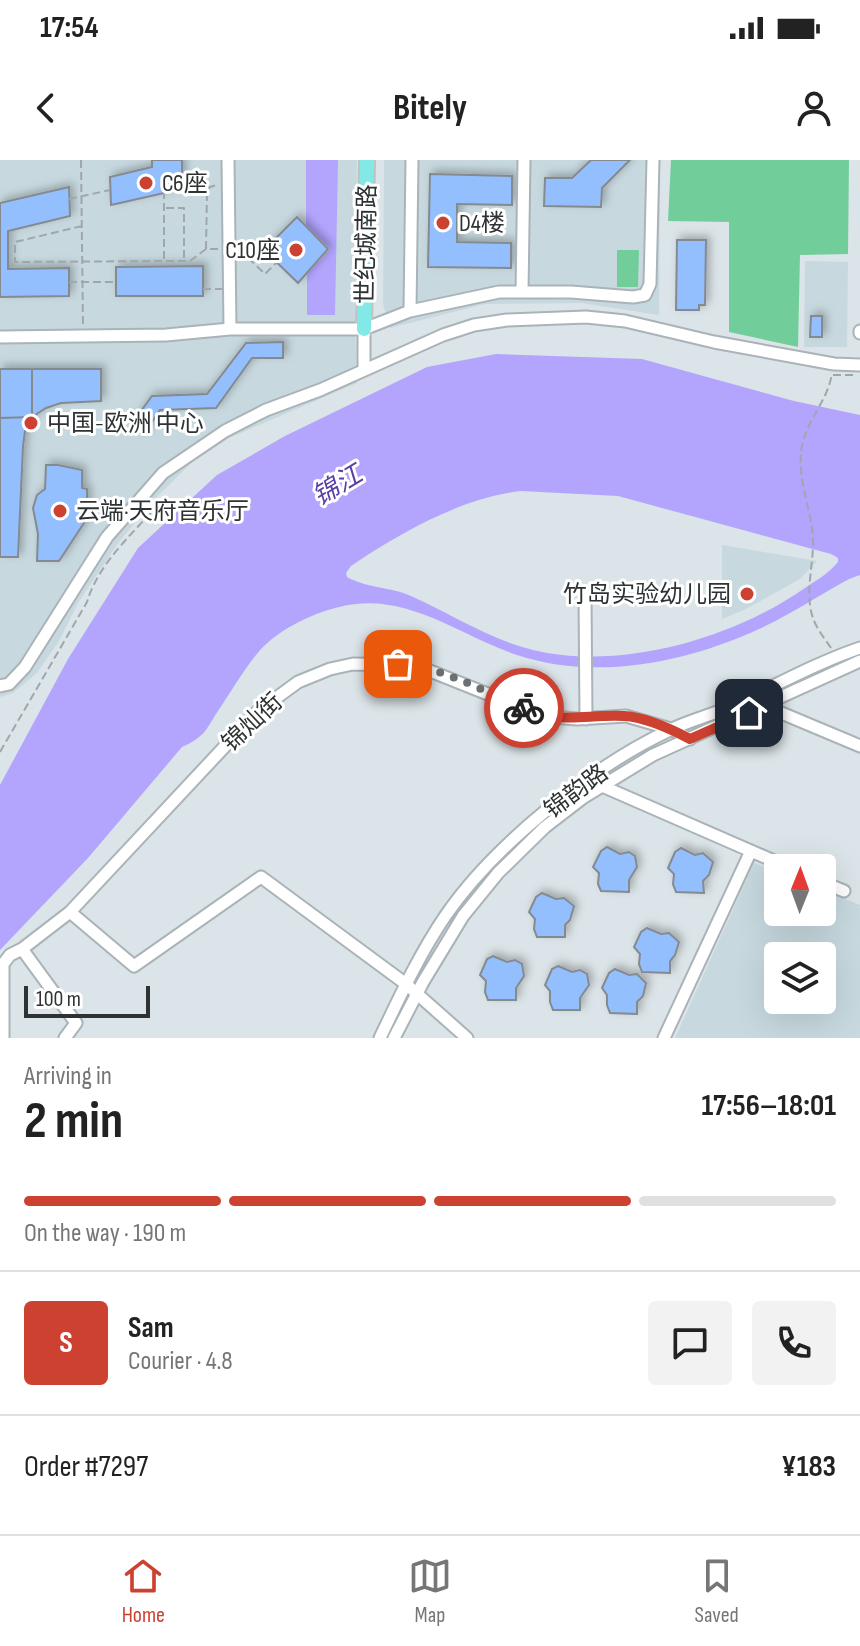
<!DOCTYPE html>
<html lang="en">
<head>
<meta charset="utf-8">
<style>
  :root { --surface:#fff; --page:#f2f2f2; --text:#222; --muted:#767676; --line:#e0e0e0; --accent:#cd4130 }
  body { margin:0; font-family:"Sofia Sans Condensed","Noto Sans SC",sans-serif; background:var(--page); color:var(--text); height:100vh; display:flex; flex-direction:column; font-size:30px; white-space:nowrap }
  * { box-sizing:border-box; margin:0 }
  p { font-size:26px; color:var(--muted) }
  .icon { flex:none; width:44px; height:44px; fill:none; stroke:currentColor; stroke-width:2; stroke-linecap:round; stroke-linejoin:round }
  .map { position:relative; height:878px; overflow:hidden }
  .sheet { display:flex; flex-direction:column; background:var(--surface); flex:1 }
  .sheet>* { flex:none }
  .needle { width:52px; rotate:1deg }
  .tools { position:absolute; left:764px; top:694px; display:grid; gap:16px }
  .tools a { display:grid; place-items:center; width:72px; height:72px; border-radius:8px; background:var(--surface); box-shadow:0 8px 32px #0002; font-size:40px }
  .scale { position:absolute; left:24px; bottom:20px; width:126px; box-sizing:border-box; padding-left:8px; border:4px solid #2e3233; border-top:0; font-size:22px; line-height:28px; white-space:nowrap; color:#2e3233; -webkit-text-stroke:6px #fff; paint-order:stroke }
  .pin { position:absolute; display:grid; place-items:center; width:68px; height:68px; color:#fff; margin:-34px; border-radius:16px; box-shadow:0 4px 12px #0006 }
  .courier { position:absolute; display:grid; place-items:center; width:80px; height:80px; margin:-40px; border:6px solid #cd4130; border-radius:50%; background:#fff; color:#222; box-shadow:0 2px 10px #0007 }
  .headline em { font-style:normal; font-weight:700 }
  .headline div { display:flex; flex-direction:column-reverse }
  .headline { display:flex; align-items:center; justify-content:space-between; height:136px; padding:0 24px }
  h1 { font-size:52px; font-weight:700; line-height:60px }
  .bar { display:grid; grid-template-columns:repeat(4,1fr); gap:12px 8px; align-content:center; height:96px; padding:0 24px }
  .bar i { height:10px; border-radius:6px; background:var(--line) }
  .bar .active { background:var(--accent) }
  .bar p { grid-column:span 4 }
  .line { display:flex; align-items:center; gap:20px; padding:0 24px; border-top:2px solid var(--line) }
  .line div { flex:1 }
  .round { display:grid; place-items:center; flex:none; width:84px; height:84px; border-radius:8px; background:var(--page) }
  .status { display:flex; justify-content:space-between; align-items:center; height:56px; padding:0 40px; background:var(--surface); direction:ltr }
  .status svg { height:22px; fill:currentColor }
  header { display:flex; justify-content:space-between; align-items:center; height:104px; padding:0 24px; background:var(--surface); font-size:36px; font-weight:700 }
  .tab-bar { display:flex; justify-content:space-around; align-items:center; height:112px; border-top:2px solid var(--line); background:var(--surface); font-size:22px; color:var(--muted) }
  .tab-bar a { display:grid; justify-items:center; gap:4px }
  .tab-bar .active { color:var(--accent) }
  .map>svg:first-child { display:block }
  .built { fill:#c7d9df; fill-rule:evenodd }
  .green { fill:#71ce9a }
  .water { fill:#b3a4fe; fill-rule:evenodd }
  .building { fill:#93bffe; stroke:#858a90; stroke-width:2; filter:url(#shadow) }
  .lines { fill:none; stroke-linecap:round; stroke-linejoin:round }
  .minor-casing { stroke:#aab3b7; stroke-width:15 }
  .major-casing { stroke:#c0c2c2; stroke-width:18 }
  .path { stroke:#a0a7aa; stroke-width:2; stroke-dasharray:8 4; stroke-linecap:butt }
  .minor { stroke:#fff; stroke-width:11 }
  .major { stroke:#82e9e6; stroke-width:14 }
  .path-bridge { stroke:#a0a7aa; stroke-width:2; stroke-dasharray:8 4; stroke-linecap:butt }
  .done { stroke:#6b7072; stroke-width:8; stroke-dasharray:0 14.4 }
  .route { stroke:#cd4130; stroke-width:10 }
  .poi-dot { fill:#cd4130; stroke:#fff; stroke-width:3 }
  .labels { text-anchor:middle; stroke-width:6; stroke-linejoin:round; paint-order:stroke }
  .poi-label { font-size:24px; fill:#2e3233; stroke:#fff; text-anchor:start }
  .street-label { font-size:24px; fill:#2e3233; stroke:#fff }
  .water-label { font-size:26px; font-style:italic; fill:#593ea5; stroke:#fff }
</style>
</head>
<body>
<div class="status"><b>17:54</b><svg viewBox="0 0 49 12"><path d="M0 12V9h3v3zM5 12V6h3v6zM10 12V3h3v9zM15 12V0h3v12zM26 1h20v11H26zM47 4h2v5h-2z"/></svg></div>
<header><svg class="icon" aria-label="back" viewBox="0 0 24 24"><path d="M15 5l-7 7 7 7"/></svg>Bitely<svg class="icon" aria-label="person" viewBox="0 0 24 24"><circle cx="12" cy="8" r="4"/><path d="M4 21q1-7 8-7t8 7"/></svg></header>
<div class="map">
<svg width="860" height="878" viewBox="0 0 860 878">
  <defs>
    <filter id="shadow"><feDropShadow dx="3.5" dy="-3.5" stdDeviation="4" flood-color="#0004"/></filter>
  </defs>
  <rect width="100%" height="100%" fill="#dbe4e8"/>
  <path class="built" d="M 0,0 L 357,0 L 355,162 L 357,223 L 229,278 L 191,303 L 152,342 L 119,382 L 78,443 L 59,481 L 37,513 L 13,533 L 0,537 Z
    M 384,0 L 660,0 L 659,155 L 581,143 L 485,144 L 390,168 L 383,144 Z
    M 805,101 L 848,102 L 847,187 L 804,187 Z
    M 722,385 L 817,401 L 800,419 L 746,449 L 722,459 Z
    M 754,703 L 778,713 L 778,752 L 822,752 L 822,730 L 860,745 L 860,878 L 675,878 ZM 778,796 L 822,796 L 822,840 L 778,840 Z"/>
  <path class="green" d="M 671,0 L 849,0 L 848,94 L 800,95 L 798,187 L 729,172 L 729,62 L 668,61 Z
    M 617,90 L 639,90 L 638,127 L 617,127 Z"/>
  <path class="water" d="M 306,0 L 338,0 L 335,155 L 307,155 L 307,114 L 330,89 L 306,66 Z
    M 496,194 L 642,199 L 794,241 L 860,255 L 860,415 L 849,419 C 819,435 790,455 759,469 C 685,503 596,521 517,495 C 458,475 405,430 339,447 C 310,454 275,471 256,495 C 244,510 233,528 222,545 C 206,567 209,575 182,587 L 88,698 L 0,790 L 0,625 L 68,499 L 138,388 L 217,315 L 285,276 L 427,207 ZM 521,331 L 618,336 L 831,394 L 838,398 L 838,402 C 829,413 817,420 805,428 C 732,479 621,511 533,490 C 491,480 451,454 411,436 C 391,427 366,428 347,417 L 346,413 L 351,406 C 400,373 461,338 521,331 Z"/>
  <path class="building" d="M 152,0 L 182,0 L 182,29 L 111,45 L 110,17 L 152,7 Z
    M 591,0 L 630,0 L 602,28 L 601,47 L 544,46 L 545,18 L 572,18 Z
    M 430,14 L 512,16 L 512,45 L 457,44 L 457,82 L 511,83 L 511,108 L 428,107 Z
    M 69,27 L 70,56 L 8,71 L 8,109 L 69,108 L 69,136 L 0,137 L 0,43 Z
    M 297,57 L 328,89 L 298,123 L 264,90 Z
    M 677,80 L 706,80 L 705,145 L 699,145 L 699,150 L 676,150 Z
    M 203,106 L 203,136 L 116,136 L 116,107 Z
    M 811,156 L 822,156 L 822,177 L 810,177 Z
    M 283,182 L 283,198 L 252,198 L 216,248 L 160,250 L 143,275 L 130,266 L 152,236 L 207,234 L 246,183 Z
    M 0,209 L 32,209 L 32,257 L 0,258 Z
    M 32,209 L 101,209 L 101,241 L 61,243 L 46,248 L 32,257 Z
    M 32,257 L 25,271 L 23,286 L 18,397 L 0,397 L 0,258 Z
    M 46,305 L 58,305 L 82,310 L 82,328 L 87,329 L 87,353 L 84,363 L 59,401 L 37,401 L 38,374 L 33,348 L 37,335 L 45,329 Z
    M 607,687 L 620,694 L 629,692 L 635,696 L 637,707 L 629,720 L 629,732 L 601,731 L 598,724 L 599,713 L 593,707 L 601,691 Z
    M 681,688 L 695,695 L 703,693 L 713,702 L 709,715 L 703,721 L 704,733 L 676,732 L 673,724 L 674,714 L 668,708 L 675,692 Z
    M 542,733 L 556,739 L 564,738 L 574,746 L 570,760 L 565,765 L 565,777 L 537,777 L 534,769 L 535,759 L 529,752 L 536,737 Z
    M 647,768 L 661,774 L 669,773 L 679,782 L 675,795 L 670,801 L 670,813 L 642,812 L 639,804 L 640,794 L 634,787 L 641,772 Z
    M 493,796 L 507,802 L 515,800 L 522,804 L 524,816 L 516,828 L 516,840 L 488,840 L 485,832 L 486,821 L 480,815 L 487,799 Z
    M 558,806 L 572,812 L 580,810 L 587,814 L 589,825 L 580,838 L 580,850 L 553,850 L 550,842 L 550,831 L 545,825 L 552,809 Z
    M 615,809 L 629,815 L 637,814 L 646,823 L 643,836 L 637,842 L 637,854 L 610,853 L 607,845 L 607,835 L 602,828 L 609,813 Z"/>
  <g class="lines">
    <g class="minor-casing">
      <path id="minor" d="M 228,0 L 230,169
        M 522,132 L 524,0
        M 410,151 L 412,0
        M 364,169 L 364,209
        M 860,171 L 860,173
        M 0,177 L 166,175 L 230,169 L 364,169 L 410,151 L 499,132 L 571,132 L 633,137 L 645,135 L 650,124 L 653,0
        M 585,435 L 586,559
        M 0,526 L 9,524 L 25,507 L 107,377 L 163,313 L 225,271 L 266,250 L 320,230 L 443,175 L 474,165 L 507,160 L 586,157 L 625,161 L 714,182 L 834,204 L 860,205
        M 772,543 L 779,552 L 860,586
        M 602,626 L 790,708
        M 822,722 L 844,731
        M 70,752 L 134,806 L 261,717 L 406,824 L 467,878
        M 22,789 L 76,863 L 65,878
        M 3,878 L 3,804 L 10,795 L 22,789 L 70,752 L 257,552 L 298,522 L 330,509 L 353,504 L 415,505 L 543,556 L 577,559 L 626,556 L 671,569 L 690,579
        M 380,878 C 400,836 420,793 446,755 C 495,684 593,606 670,570 C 690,560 712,555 732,546 C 775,526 816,503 860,488
        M 394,878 L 423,822 L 463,756 L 498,713 L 545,667 L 584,637 L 653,595 L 860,501
        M 664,878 L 751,691"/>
    </g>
    <g class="major-casing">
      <path id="major" d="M 364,169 L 367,0"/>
    </g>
    <path class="path" d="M 81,0 L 83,167
      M 166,48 L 184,48 L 184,101
      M 82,66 L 15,82 L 15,102 L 164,101 L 164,33
      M 206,89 L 207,32 L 210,27 L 217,25
      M 238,92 L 245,95 L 265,114 L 277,102
      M 166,101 L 190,101 L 206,89 L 219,89
      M 203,129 L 222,129
      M 833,215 L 855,215
      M 831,488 C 823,476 814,466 811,451 C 806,427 814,402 813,377 C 811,348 798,322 801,292 C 804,262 828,242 832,213
      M 0,592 L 87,442 C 99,401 137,370 164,338"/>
    <use href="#minor" class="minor"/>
    <use href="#major" class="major"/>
    <path class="path-bridge" d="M 69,39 L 110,30
      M 69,122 L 116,122"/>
  </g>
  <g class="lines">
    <path class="done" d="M 398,504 C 441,506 484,532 524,548"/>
    <path class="route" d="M 524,548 C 563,565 585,554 624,556 C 646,557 671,569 690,579 L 749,553"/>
  </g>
  <g class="poi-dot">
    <circle cx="146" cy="23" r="8"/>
    <circle cx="443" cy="63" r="8"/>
    <circle cx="296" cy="90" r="8"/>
    <circle cx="31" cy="263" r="8"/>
    <circle cx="60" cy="351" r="8"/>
    <circle cx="747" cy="434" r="8"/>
  </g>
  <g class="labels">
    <g class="poi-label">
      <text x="162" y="31">C6座</text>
      <text x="459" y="71">D4楼</text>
      <text x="280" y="98" text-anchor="end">C10座</text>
      <text x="47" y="271">中国-欧洲 中心</text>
      <text x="76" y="359">云端·天府音乐厅</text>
      <text x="731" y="442" text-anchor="end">竹岛实验幼儿园</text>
    </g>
    <g class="street-label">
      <text transform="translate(366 84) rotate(-89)" y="8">世纪城南路</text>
      <text transform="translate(252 562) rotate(-43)" y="8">锦灿街</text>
      <text transform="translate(576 631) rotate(-37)" y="8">锦韵路</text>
    </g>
    <g class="water-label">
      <text transform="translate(337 325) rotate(-31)" y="9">锦江</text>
    </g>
  </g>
</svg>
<div class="tools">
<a><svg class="needle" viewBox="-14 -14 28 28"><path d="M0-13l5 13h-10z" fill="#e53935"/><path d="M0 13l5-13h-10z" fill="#767676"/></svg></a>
<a><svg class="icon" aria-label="layers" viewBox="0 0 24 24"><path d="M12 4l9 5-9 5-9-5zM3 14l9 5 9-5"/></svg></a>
</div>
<div class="scale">100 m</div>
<div class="pin" style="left:398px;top:504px;background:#ea580c"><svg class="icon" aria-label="bag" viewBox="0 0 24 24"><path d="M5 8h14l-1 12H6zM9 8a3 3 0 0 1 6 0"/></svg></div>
<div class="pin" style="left:749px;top:553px;background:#1f2937"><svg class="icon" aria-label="home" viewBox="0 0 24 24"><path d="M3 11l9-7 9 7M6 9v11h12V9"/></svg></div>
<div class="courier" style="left:524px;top:548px"><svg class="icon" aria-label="bike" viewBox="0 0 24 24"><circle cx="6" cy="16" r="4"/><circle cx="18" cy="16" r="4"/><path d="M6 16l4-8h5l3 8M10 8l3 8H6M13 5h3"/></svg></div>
</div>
<section class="sheet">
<div class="headline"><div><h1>2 min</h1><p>Arriving in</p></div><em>17:56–18:01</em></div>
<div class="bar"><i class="active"></i><i class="active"></i><i class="active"></i><i></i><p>On the way · 190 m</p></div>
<div class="line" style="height:144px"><b class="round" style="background:var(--accent);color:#fff">S</b><div><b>Sam</b><p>Courier · 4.8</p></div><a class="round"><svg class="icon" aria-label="chat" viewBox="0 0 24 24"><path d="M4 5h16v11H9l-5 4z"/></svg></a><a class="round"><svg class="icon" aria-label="phone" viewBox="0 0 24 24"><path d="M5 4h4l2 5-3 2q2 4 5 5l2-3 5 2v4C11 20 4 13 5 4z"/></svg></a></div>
<div class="line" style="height:104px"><div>Order #7297</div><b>¥183</b></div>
</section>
<nav class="tab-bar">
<a class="active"><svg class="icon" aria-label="home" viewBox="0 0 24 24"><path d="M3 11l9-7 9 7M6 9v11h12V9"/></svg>Home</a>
<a><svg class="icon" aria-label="map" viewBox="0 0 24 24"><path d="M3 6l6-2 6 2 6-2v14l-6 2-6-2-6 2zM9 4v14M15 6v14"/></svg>Map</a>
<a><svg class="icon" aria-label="saved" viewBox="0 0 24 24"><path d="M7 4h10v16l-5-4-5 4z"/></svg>Saved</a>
</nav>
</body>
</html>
